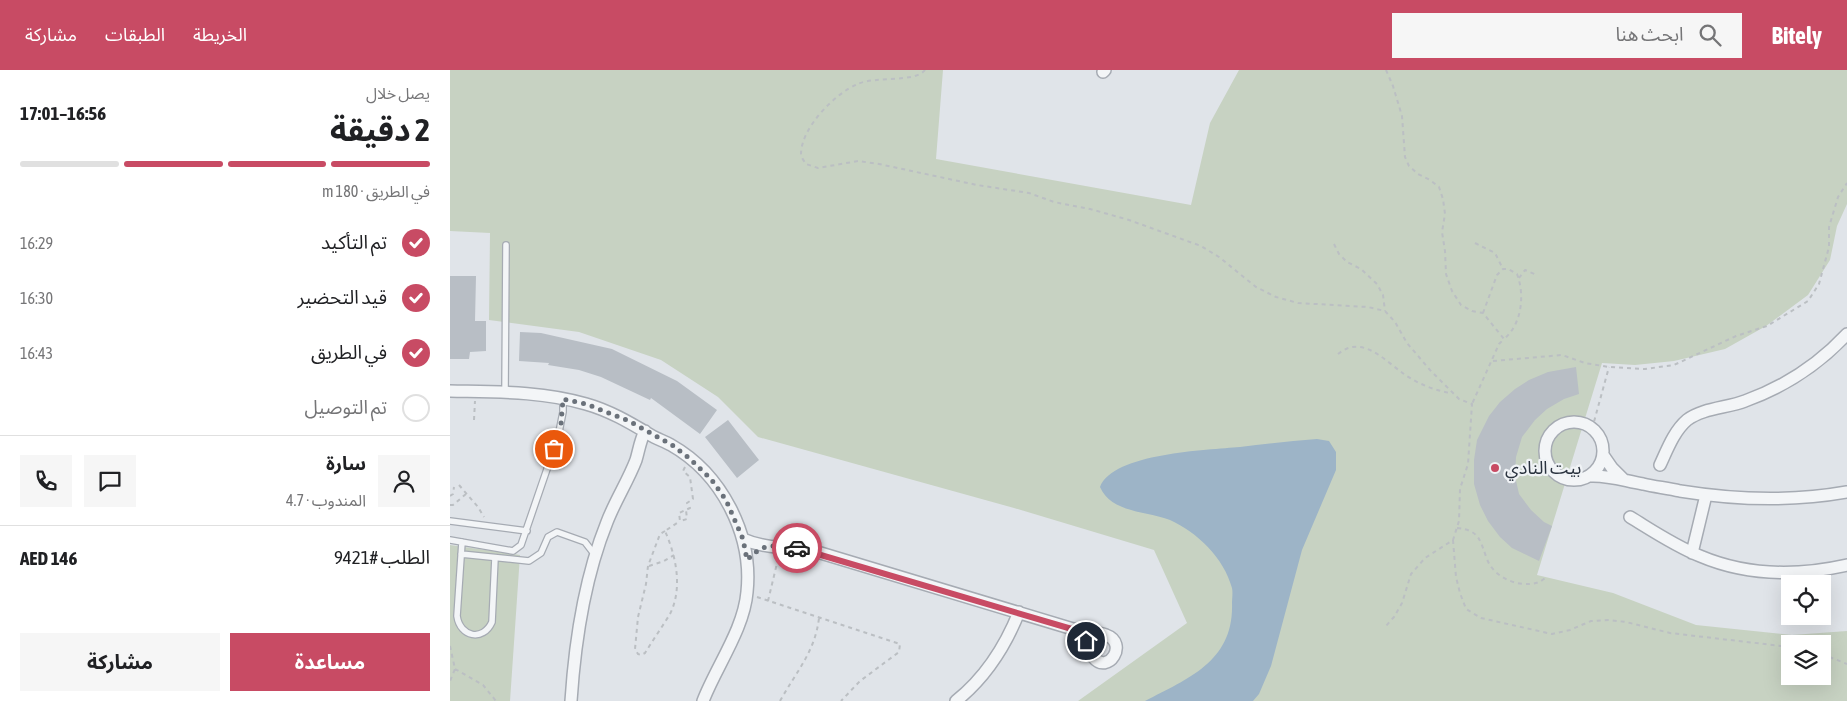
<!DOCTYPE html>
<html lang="ar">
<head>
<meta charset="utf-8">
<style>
  :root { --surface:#fff; --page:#f6f6f6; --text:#202124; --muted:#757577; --line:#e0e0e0; --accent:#c84b64 }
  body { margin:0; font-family:"Asap Condensed","Noto Sans Arabic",sans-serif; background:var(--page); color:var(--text); direction:rtl; height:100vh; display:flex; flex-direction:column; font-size:19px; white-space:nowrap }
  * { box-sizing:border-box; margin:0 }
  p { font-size:16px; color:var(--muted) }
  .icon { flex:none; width:28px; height:28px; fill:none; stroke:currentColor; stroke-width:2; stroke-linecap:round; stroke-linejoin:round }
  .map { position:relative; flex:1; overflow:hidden; direction:ltr }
  .side { display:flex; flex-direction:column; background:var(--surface); width:450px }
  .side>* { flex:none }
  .tools { position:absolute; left:1331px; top:505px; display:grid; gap:10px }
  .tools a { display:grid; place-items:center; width:50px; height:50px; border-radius:0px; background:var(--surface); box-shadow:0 5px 20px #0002; font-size:25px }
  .pin { position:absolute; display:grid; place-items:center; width:42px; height:42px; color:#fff; margin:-21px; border:2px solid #fff; border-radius:50%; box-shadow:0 1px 5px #0007 }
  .courier { position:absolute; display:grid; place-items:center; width:50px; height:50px; margin:-25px; border:4px solid #c84b64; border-radius:50%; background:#fff; color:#222; box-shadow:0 1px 6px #0007 }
  .summary em { font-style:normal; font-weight:700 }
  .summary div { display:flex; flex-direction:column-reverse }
  .summary { display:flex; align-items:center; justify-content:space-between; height:85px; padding:0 20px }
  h1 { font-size:32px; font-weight:700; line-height:38px }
  .bar { display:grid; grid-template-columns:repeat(4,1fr); gap:8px 5px; align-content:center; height:60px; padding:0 20px }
  .bar i { height:6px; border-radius:4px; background:var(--line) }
  .bar .on { background:var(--accent) }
  .bar p { grid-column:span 4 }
  .line { display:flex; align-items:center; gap:12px; padding:0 20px; border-top:1px solid var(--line) }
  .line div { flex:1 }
  .round { display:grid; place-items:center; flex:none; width:52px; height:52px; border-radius:0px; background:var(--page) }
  ol { padding:0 20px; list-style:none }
  li { display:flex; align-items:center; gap:15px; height:55px }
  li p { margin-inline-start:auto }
  li .icon { padding:5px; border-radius:50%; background:var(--accent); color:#fff; stroke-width:4 }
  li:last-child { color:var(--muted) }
  li i { width:28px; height:28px; border:2px solid var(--line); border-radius:50% }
  .cta { display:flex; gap:10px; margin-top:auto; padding:10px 20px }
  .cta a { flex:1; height:58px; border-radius:0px; background:var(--accent); color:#fff; font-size:20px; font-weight:700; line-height:58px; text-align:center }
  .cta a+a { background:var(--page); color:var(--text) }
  header { display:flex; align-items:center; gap:30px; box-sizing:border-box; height:70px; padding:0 25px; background:var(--accent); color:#fff }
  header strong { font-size:24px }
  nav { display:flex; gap:28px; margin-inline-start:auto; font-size:18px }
  .search { width:350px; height:45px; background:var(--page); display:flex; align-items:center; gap:12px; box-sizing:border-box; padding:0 18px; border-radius:0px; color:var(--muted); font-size:19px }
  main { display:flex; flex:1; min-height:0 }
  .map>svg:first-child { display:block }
  .green { fill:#c7d2c2; fill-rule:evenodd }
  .water { fill:#9db4c7 }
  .building { fill:#b8bec5 }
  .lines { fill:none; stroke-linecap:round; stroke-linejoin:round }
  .service-casing { stroke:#a6abb3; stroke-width:8 }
  .minor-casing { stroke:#a6abb3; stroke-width:14 }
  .path { stroke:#bbbfc3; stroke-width:2; stroke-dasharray:4 4; stroke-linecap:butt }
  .service { stroke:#f3f5f7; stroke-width:5.5 }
  .minor { stroke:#f3f5f7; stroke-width:11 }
  .done { stroke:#6a717a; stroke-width:5; stroke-dasharray:0 9 }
  .route { stroke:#c84b64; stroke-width:6 }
  .poi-dot { fill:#c84b64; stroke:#f0f3f6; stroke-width:2 }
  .labels { text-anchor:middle; stroke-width:4.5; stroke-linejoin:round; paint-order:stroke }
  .poi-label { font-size:18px; fill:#2a333f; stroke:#f0f3f6; text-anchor:start }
</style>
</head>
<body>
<header>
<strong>Bitely</strong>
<div class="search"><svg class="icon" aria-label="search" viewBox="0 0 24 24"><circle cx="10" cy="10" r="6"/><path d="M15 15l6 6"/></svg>ابحث هنا</div>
<nav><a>الخريطة</a><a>الطبقات</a><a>مشاركة</a></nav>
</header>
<main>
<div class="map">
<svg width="1397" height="631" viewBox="0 0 1397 631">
  <rect width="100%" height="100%" fill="#e0e4e9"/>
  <path class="green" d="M 0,0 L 493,0 L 486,89 L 741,135 L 760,53 L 789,0 L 1397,0 L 1397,134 L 1387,156 L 1380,190 L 1358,225 L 1316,256 L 1275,279 L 1224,291 L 1185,295 L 1152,293 L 1087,505 L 1163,523 L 1246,555 L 1342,565 L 1397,561 L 1397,631 L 628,631 L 737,553 L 704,480 L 564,438 L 308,367 L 268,327 L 211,290 L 129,262 L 39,250 L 40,163 L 0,161 ZM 1340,574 L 1372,574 L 1372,606 L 1340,606 Z
    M 0,475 L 70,485 L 60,631 L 0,631 Z"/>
  <path class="water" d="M 867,369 L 879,371 L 886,382 L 886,400 L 852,480 L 821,596 L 809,624 L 803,631 L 695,631 C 739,608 784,591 782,533 C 782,529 783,523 782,518 C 774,488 747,462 720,450 C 697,441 661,443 650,417 C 663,383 757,380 790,377 C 816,374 841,371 867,369 Z"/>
  <path class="building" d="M 0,206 L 26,206 L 25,251 L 36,251 L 36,281 L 20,282 L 19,289 L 0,289 Z
    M 70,262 L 91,263 L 162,279 L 227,311 L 267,340 L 250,364 L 201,328 L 200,330 L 151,307 L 129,300 L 98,295 L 99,293 L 69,291 Z
    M 1126,297 L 1129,324 L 1114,329 L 1097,339 L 1085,350 L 1072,367 L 1066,387 L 1065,406 L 1069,424 L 1081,440 L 1094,452 L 1102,456 L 1089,491 L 1062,478 L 1050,467 L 1038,451 L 1030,435 L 1024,414 L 1024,390 L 1027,370 L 1039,346 L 1050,332 L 1065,319 L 1079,310 L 1098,302 Z
    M 278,350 L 309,390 L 287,408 L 255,367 Z"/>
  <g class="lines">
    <g class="service-casing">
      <path id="service" d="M 55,323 L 56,175
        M 0,451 L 77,461
        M 0,470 L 63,481 L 71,475 L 108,367 L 113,342 L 113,329
        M 12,472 L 7,546 C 10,567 33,572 42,552 L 45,488
        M 11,484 L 79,491 L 91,483 L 98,467 L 107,462 L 135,472 L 145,485"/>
    </g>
    <g class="minor-casing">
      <path id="minor" d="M 653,2 L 655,0
        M 0,321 C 45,322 92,321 136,334 C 161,341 182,354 204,367 C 210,370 216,372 221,375 C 272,404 303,465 297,522 C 294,559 266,597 253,631
        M1095 381a29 29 0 1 1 58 0a29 29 0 1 1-58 0Z
        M 1153,385 L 1162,398 L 1173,409
        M 1210,395 C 1217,380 1224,361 1237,350 C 1253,338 1277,338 1295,331 C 1334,317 1369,294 1397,264
        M 1140,406 C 1159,405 1175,411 1193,414 C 1205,417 1218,418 1230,421 C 1286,430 1341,432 1397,422
        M 1180,447 C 1203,461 1225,476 1250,486 C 1297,506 1348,506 1397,495
        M 293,469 C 315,479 341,477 364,481 L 633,562
        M 1242,483 L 1256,425
        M 633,562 C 640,563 649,562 656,565 C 679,573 658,606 643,587 C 637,581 635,570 633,562 Z
        M 121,631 C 125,570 134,509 157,452 C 165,431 178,411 186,390 C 189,380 190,371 195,361
        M 506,631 C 536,607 555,577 569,542"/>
    </g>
    <path class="path" d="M 475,0 C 465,13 424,6 408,14 C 385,23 351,58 351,84 C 351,87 354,91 356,94 L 368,98 L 408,91 L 429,94 L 527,115 L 579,123 L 604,132 L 640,139 L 679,150 L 751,176 L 769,187 L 806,217 L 826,227 L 848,233 L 918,237 L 935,241 L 945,252 L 957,273 L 980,300 L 1009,329 L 1022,334 L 1018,394 L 1010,419 L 1009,451 L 1003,470 L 975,488 L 961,504 L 952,533 L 944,547 L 936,556
      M 936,0 L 943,16 L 952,46 L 955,87 L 959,96 L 968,104 L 980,110 L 989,117 L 993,129 L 995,144 L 992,162 L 995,181 L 996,204 L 1002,221 L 1011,235 L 1022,241 L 1033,243 L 1054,269 L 1049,274 L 1022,334
      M 1025,173 L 1045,183 L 1053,199
      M 884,174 L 889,184 L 897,192 L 911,199 L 927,214 L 933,225 L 935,241
      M 1069,208 L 1075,200 L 1087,205
      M 1033,243 L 1047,205 L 1053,199 L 1058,199 L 1067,204 C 1075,225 1072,254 1054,269
      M 888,284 C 912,264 934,290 954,304 C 968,314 984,320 1000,323
      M 1043,291 L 1112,285 L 1135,293 L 1159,297 L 1195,299 L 1224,295 L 1286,266 L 1317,256 L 1358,231 L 1369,214 L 1379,177 L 1379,157 L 1388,127 L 1397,113
      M 24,350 L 25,331
      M 1142,359 L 1159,297
      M 235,397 L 233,401 L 240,407 L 243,429 L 237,433 L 240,438 L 229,443 L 230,451 L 237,449 L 236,440
      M 9,415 L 28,437 L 34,447
      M 0,426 L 3,424 L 4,417
      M 0,435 L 3,435 L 16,424
      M 1007,458 C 1030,460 1030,471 1037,489 C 1042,503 1058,513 1074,514 C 1083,514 1088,514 1095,508
      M 215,461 L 210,464 L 198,496 L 196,514 L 188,547 L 185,579 L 188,584 L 191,585 L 195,583 C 203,570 212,557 220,544 C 233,518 226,486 215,461 L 230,451
      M 1003,470 L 1006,507 L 1010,523 L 1016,539 L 1031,548 L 1102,564 L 1120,560 L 1141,551 L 1159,550 L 1176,552 L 1220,563 L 1340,577
      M 199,496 L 214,491 L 224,485
      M 307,527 L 450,574 L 449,582 L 410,611 L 391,631
      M 318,531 L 328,489
      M 0,576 L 5,599 L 0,611
      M 1372,584 L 1397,594
      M 5,599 L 33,615 L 46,631
      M 330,631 C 346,602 365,582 369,548"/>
    <use href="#service" class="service"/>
    <use href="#minor" class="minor"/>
  </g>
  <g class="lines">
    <path class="done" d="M 104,379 L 111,354 L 113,329 L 136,334 L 179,351 L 222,375 L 239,388 L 261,409 L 276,430 L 293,469 L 297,490 C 315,471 325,476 347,478"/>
    <path class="route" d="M 347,478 L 632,562 L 636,571"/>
  </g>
  <circle class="poi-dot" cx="1045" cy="398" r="5"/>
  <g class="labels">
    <g class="poi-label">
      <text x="1055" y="404">بيت النادي</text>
    </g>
  </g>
</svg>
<div class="tools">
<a><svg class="icon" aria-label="locate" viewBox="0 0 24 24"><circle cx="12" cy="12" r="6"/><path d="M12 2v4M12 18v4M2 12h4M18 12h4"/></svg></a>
<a><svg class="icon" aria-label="layers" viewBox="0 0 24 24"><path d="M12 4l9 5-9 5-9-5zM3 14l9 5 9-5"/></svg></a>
</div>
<div class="pin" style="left:104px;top:379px;background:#ea580c"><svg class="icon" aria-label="bag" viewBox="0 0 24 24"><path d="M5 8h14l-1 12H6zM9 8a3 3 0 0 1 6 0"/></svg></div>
<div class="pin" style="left:636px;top:571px;background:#1f2937"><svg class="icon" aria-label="home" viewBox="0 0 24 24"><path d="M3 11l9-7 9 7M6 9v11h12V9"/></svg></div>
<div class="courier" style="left:347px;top:478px"><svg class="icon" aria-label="car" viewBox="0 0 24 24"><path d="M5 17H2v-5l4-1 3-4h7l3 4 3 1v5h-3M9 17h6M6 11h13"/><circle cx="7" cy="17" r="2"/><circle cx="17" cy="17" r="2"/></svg></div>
</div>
<section class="side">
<div class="summary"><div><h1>2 دقيقة</h1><p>يصل خلال</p></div><em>16:56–17:01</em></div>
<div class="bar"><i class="on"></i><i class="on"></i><i class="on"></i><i></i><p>في الطريق · 180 m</p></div>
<ol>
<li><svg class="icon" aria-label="check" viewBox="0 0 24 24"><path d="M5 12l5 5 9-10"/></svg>تم التأكيد<p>16:29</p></li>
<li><svg class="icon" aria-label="check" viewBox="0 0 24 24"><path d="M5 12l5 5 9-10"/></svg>قيد التحضير<p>16:30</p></li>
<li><svg class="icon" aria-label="check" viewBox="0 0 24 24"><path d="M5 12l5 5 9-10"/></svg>في الطريق<p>16:43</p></li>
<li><i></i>تم التوصيل</li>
</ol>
<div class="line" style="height:90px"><a class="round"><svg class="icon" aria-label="person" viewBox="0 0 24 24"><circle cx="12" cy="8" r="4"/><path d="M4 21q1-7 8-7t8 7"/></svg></a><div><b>سارة</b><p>المندوب · 4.7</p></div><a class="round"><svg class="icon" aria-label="chat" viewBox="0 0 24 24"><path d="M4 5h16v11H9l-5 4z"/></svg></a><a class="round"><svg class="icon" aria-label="phone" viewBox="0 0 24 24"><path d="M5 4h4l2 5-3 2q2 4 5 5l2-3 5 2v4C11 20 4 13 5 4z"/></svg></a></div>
<div class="line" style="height:65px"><div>الطلب #9421</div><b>AED 146</b></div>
<div class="cta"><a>مساعدة</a><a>مشاركة</a></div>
</section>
</main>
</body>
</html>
